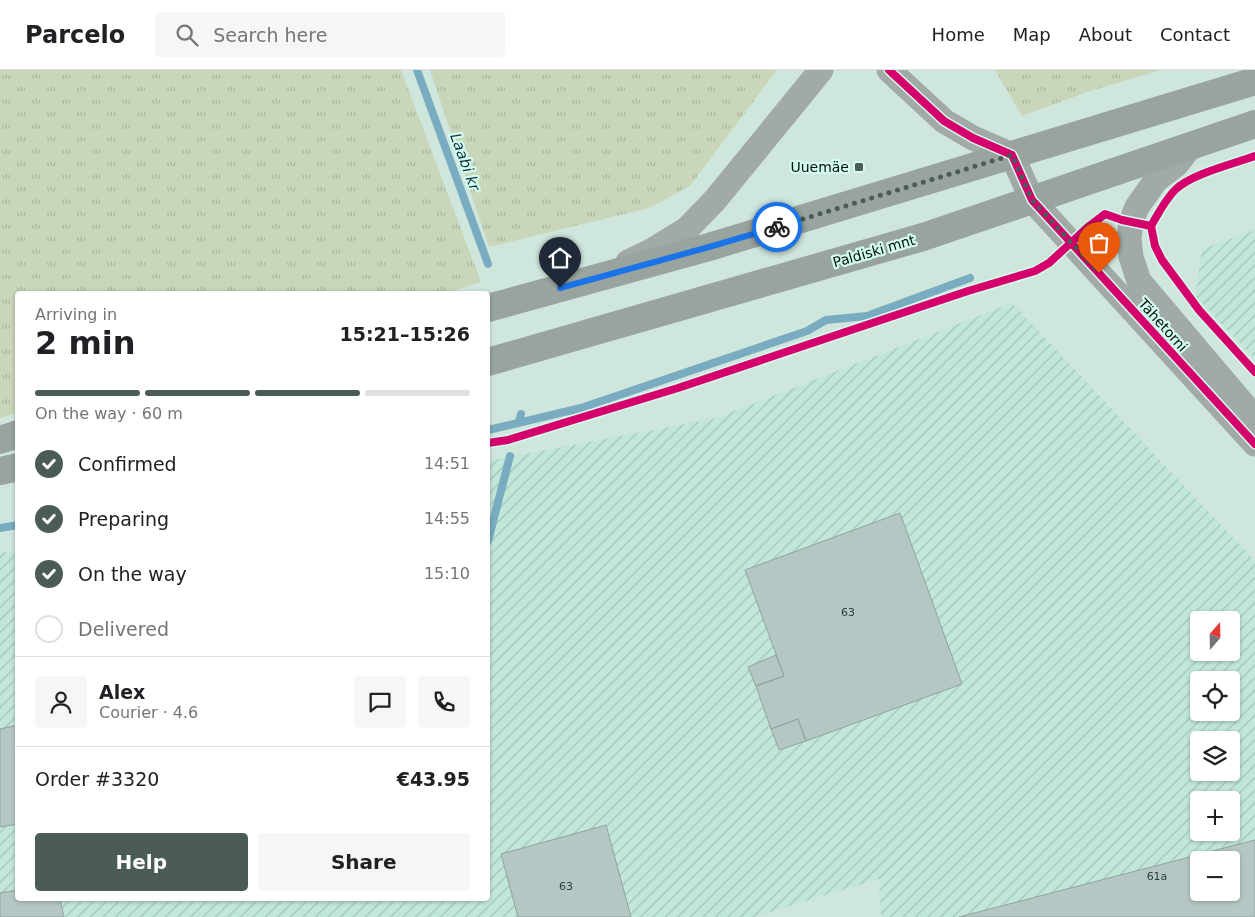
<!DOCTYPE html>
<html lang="en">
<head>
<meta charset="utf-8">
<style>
  :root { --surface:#fff; --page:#f6f6f6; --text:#202124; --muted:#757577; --line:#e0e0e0; --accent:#4b5c56 }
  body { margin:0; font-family:"DejaVu Sans",sans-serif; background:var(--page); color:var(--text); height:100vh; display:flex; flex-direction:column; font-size:19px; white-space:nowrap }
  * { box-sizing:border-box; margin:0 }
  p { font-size:16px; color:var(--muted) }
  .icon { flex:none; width:28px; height:28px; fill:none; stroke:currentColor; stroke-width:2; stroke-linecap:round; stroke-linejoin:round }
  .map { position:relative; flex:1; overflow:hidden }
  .sheet { position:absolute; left:15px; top:221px; width:475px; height:610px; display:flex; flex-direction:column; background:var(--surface); border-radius:5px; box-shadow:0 1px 4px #0004 }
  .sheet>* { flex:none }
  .needle { width:32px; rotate:20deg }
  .controls { position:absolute; left:1190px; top:541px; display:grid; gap:10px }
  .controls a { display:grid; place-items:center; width:50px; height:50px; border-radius:5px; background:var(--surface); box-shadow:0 1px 4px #0004; font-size:25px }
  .pin { position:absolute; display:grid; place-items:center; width:42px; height:42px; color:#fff; margin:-51px -21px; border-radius:50% 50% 50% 0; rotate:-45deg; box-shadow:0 0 5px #0007 }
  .pin .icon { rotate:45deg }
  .courier { position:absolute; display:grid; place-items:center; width:50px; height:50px; margin:-25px; border:4px solid #1a73e8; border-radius:50%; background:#fff; color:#222; box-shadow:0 1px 6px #0007 }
  .headline em { font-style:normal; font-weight:700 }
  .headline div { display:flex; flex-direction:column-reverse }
  .headline { display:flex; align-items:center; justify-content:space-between; height:85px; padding:0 20px }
  h1 { font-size:32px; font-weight:700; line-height:38px }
  .bar { display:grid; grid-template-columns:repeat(4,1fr); gap:8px 5px; align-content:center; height:60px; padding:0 20px }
  .bar i { height:6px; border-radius:4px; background:var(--line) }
  .bar .on { background:var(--accent) }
  .bar p { grid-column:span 4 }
  .line { display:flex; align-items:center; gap:12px; padding:0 20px; border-top:1px solid var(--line) }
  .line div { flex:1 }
  .round { display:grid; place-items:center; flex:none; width:52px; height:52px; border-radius:5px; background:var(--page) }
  ol { padding:0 20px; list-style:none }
  li { display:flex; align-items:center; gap:15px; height:55px }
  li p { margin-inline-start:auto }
  li .icon { padding:5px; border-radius:50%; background:var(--accent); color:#fff; stroke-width:4 }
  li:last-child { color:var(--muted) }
  li i { width:28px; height:28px; border:2px solid var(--line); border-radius:50% }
  .button { display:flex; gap:10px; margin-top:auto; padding:10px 20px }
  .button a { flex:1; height:58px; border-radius:5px; background:var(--accent); color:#fff; font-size:20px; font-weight:700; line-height:58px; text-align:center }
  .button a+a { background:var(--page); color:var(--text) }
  header { display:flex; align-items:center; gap:30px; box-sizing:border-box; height:70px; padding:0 25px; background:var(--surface); border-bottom:1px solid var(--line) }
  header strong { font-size:24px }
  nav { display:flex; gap:28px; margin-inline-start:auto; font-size:18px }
  .search { width:350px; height:45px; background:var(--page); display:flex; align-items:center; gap:12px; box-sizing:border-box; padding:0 18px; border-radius:5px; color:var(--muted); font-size:19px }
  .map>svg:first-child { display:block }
  .industrial { fill:url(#industrial-furrows); fill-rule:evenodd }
  .grass { fill:url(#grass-tufts) }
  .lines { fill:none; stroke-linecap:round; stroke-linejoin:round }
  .stream { stroke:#79acc0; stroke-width:8 }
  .building { fill:#b4c7c4; stroke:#90a39f; fill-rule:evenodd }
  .minor { stroke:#a1aaa6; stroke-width:25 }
  .major { stroke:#98a49d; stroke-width:28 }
  .cycleway-casing { stroke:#d3fcee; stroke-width:11 }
  .cycleway { stroke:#d6006c; stroke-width:8 }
  .done { stroke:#4b5c56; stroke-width:5; stroke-dasharray:0 9 }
  .route { stroke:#1a73e8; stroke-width:6 }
  .poi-dot { fill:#4b5c56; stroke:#d3fcee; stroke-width:2 }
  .labels { text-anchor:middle; stroke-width:4.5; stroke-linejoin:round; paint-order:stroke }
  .number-label { font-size:11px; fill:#303e3b }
  .poi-label { font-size:14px; fill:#04110d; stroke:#d3fcee; text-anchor:end }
  .street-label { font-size:14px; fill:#04110d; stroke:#d3fcee }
  .water-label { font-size:15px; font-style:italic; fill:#143140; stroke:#d3fcee }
</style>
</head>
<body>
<header>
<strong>Parcelo</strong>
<div class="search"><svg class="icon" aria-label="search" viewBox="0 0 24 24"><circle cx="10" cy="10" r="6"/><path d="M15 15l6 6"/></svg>Search here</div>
<nav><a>Home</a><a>Map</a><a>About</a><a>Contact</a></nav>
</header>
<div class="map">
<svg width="1255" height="847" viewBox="0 0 1255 847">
  <defs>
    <pattern id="industrial-furrows" width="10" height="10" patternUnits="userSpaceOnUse" patternTransform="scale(1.25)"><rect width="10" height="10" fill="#c1e7d9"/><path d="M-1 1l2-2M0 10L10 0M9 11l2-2" fill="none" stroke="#a4c5b9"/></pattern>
    <pattern id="grass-tufts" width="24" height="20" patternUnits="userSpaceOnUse" patternTransform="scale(1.25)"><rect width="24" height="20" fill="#c9d6ba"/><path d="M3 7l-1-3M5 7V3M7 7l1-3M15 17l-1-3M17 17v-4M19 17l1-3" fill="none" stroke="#abb79f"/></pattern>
  </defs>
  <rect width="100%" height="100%" fill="#cfe6dd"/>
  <path class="industrial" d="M 1255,160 L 1255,289 L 1195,226 L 1202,179 Z
    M 1012,233 L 1255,491 L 1255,847 L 881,847 L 879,809 L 754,847 L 0,847 L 0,483 L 17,480 L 18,829 L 488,829 L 488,391 L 716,348 ZM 1199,550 L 1231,550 L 1231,582 L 1199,582 ZM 1199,610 L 1231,610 L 1231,642 L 1199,642 ZM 1199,670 L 1231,670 L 1231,702 L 1199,702 ZM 1199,730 L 1231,730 L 1231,762 L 1199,762 ZM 1199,790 L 1231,790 L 1231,822 L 1199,822 Z"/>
  <path class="grass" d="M 0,0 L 401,0 L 481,212 L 443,224 L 18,224 L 17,343 L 0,348 Z
    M 430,0 L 777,0 L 690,116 L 649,138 L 489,177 Z
    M 995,0 L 1161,0 L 1090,21 L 1022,46 Z"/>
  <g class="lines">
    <path class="stream" d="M 417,0 L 488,194
      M 519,351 L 521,344
      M 488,360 L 581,338 L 807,261 L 826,250 L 867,246 L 970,208
      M 0,458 L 18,455
      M 488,471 L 510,386"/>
  </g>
  <path class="building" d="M 900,443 L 962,614 L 806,671 L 798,649 L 771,659 L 756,616 L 784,606 L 745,500 Z
    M 776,585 L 784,606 L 756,616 L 748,597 Z
    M 798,649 L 806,671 L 779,680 L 771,659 Z
    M 18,655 L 18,754 L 0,757 L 0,659 Z
    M 606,755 L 631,847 L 518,847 L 501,784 Z
    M 1255,770 L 1255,847 L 959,847 ZM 1199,790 L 1231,790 L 1231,822 L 1199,822 Z
    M 18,820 L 18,829 L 60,829 L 64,847 L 0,847 L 0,823 Z"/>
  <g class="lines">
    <path class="minor" d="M 889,0 L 944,51 L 973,68 L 1012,85 L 1032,130 L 1255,374
      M 1190,77 L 1177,94 L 1156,110 L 1137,137 L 1131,152 L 1129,168 L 1131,187 L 1139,211 L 1255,348
      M 628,192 L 653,180 L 687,159 L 715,130 L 821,0"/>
    <path class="major" d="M 488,238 L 709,177 L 1255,11
      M 488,292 L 923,167 L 1255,54
      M 0,370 L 18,364
      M 0,401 L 18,397"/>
    <g class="cycleway-casing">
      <path id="cycleway" d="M 889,0 L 944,51 L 973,68 L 1012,85 L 1032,130 L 1255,374
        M 1151,156 L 1155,176 L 1162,190 L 1199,240 L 1255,302
        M 488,373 L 508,370 L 678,318 L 968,221 L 1035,201 L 1049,193 L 1088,157 L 1105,144 L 1122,150 L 1151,156 C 1158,144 1165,130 1175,120 C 1191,104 1233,94 1255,86"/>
    </g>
    <use href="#cycleway" class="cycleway"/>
  </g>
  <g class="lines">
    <path class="done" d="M 777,157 L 1012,85 L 1032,130 L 1099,203"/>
    <path class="route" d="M 560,218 L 709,177 L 777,157"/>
  </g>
  <rect class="poi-dot" x="854" y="92" width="10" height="10" rx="2.5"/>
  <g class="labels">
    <g class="number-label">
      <text x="848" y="546">63</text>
      <text x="1157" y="810">61a</text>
      <text x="566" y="820">63</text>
    </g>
    <g class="poi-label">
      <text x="849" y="102">Uuemäe</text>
    </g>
    <g class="street-label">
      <text transform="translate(874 181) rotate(-16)" y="5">Paldiski mnt</text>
      <text transform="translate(1163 255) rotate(48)" y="5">Tähetorni</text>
    </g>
    <g class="water-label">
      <text transform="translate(465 92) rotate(70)" y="5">Laabi kr</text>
    </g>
  </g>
</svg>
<div class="controls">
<a><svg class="needle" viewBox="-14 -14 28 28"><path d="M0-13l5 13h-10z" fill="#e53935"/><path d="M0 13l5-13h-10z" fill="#757577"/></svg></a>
<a><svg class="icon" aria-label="locate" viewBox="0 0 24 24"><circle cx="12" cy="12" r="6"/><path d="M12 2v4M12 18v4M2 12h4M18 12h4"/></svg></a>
<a><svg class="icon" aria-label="layers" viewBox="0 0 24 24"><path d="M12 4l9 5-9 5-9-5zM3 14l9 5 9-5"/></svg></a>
<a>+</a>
<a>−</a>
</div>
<div class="pin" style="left:1099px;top:203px;background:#ea580c"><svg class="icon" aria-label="bag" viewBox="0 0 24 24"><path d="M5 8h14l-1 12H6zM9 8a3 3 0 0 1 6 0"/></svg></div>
<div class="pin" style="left:560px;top:218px;background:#1f2937"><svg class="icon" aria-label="home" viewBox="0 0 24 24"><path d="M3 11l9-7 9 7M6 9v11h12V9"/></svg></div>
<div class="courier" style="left:777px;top:157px"><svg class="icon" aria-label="bike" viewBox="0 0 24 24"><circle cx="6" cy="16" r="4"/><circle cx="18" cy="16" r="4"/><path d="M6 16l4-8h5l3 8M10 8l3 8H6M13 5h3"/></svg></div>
<section class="sheet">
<div class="headline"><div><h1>2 min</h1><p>Arriving in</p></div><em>15:21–15:26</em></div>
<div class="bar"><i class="on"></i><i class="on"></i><i class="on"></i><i></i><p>On the way · 60 m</p></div>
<ol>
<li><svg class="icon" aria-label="check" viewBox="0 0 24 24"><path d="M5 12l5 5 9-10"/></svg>Confirmed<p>14:51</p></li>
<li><svg class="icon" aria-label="check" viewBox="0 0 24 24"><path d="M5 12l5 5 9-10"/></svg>Preparing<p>14:55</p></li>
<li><svg class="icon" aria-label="check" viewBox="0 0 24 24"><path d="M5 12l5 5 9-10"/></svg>On the way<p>15:10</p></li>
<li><i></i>Delivered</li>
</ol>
<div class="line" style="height:90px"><a class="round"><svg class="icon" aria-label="person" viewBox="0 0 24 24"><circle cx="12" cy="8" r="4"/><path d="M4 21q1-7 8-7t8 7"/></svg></a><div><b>Alex</b><p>Courier · 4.6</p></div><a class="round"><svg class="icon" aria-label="chat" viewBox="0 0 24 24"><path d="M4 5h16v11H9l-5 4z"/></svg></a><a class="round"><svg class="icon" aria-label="phone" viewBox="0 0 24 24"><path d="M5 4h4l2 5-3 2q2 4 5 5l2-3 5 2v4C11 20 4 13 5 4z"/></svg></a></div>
<div class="line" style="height:65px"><div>Order #3320</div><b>€43.95</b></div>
<div class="button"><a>Help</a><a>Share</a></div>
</section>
</div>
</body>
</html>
